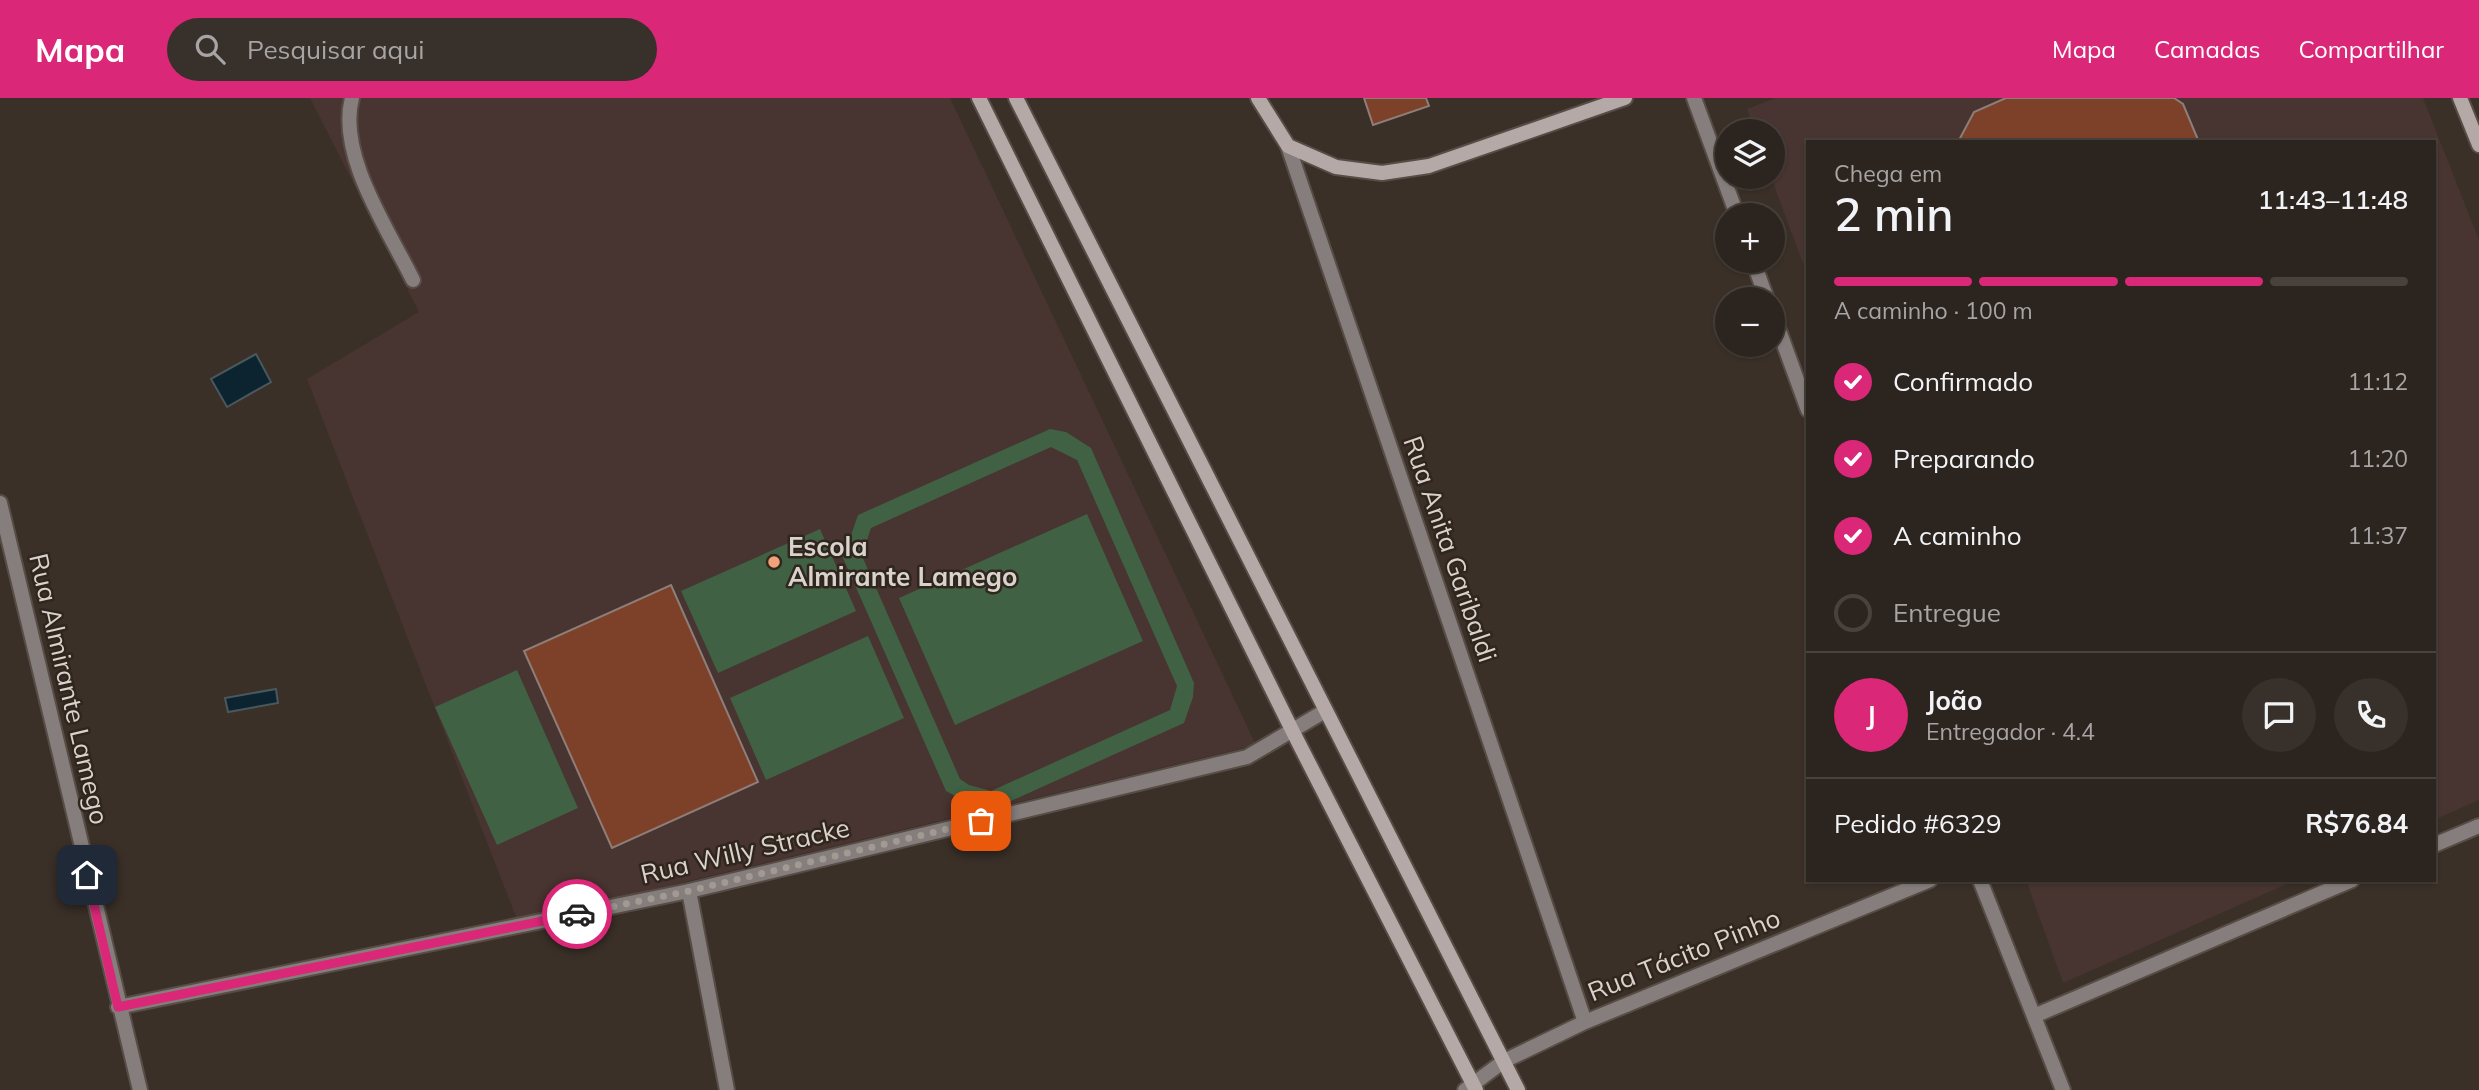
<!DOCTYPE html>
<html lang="pt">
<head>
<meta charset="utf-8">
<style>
  :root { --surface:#2c241e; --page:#38302b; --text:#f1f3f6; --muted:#a6a4a4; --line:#48413c; --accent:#db2777 }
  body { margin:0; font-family:Mulish,sans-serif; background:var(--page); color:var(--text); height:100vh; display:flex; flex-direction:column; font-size:26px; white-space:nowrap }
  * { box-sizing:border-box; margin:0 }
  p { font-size:23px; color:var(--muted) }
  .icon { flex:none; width:38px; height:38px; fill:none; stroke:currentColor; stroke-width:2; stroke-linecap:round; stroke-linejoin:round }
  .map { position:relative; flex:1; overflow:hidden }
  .sheet { position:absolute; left:1806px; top:42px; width:630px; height:742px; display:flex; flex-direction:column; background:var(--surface); border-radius:0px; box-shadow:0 2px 5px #0004,0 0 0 2px var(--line) }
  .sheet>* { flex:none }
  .tools { position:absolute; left:1715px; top:21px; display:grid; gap:14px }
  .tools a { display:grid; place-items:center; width:70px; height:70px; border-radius:50%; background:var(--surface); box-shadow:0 2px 5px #0004,0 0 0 2px var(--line); font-size:35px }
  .pin { position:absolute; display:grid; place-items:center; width:60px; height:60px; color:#fff; margin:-30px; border-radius:14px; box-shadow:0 4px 10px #0006 }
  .courier { position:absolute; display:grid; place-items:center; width:70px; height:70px; margin:-35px; border:5px solid #db2777; border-radius:50%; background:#fff; color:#222; box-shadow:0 2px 9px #0007 }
  .summary em { font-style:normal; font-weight:600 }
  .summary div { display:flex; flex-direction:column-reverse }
  .summary { display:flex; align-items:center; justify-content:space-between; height:119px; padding:0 28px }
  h1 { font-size:46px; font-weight:600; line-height:52px }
  .bar { display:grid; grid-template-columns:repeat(4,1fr); gap:10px 7px; align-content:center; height:84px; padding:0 28px }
  .bar i { height:9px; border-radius:5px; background:var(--line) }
  .bar .selected { background:var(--accent) }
  .bar p { grid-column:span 4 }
  .line { display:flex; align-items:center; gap:18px; padding:0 28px; border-top:2px solid var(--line) }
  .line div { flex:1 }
  .round { display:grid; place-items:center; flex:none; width:74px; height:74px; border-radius:37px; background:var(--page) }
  ol { padding:0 28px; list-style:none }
  li { display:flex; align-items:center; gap:21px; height:77px }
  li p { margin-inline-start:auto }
  li .icon { padding:7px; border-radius:50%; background:var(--accent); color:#fff; stroke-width:4 }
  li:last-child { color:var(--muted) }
  li i { width:38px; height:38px; border:4px solid var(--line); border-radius:50% }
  header { display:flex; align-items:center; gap:42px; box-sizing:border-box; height:98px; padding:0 35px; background:var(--accent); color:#fff }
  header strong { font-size:33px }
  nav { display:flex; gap:38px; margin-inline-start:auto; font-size:24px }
  .search { width:490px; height:63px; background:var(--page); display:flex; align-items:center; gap:18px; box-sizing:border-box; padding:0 24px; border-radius:38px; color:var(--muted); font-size:26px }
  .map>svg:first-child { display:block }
  .education { fill:#483430 }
  .green { fill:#406144; fill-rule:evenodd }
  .water { fill:#0c242f; stroke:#4a585e; stroke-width:2 }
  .building { fill:#7d412a; stroke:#8e7e79; stroke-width:2 }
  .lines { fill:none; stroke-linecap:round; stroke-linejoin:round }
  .lane-casing { stroke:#574d46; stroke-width:18 }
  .street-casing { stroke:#574d46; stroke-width:18 }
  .secondary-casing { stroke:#574d46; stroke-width:18 }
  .lane { stroke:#857e7d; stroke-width:14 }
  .street { stroke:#857e7d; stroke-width:14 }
  .secondary { stroke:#b5a9a7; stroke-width:14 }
  .done { stroke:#a19a93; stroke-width:7; stroke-dasharray:0 12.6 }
  .route { stroke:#db2777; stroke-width:9 }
  .poi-dot { fill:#f0a378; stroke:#30261e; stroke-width:2.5 }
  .labels { text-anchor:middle; stroke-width:5; stroke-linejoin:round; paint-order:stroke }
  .poi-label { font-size:26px; font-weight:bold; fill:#d9d3cd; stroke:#30261e; text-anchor:start }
  .street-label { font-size:26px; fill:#d9d3cd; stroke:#30261e }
</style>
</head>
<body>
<header>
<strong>Mapa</strong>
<div class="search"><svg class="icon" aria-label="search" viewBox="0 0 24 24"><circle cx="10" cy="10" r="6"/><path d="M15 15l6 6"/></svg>Pesquisar aqui</div>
<nav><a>Mapa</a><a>Camadas</a><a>Compartilhar</a></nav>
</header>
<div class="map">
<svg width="2479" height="992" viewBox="0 0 2479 992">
  <rect width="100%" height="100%" fill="#3a3028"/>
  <path class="education" d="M 310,0 L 950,0 L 1256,647 L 518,824 L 307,281 L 419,214 Z
    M 1775,0 L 2423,0 L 2479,142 L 2479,702 L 2434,722 L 2434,44 L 1808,44 L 1808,179 L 1771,79 L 1773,33 L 1755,33 L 1747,11 Z
    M 2026,782 L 2296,782 L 2063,885 Z"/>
  <path class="green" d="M 1050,331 L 1066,334 L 1091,350 L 1194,585 L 1193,599 L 1184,625 L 993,711 L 975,709 L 946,693 L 843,460 L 858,417 ZM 1051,349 L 1077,362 L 1177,588 L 1170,612 L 991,693 L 969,687 L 960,681 L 862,458 L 871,430 Z
    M 1087,416 L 1143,543 L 955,627 L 899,500 Z
    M 820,431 L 856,513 L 718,575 L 681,493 Z
    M 868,538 L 904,620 L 766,682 L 730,600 Z
    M 517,572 L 578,710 L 497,747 L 435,609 Z"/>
  <path class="water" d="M 256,256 L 271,284 L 227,309 L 211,281 Z
    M 276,591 L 278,605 L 228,614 L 225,600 Z"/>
  <path class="building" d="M 1364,0 L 1426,0 L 1429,8 L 1373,27 Z
    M 2006,0 L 2174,0 L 2183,6 L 2199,44 L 1958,44 L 1974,14 Z
    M 671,487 L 758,684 L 612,750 L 524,553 Z"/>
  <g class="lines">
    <g class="lane-casing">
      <path id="lane" d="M 352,0 C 337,57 388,131 413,182"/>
    </g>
    <g class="street-casing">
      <path id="street" d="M 1694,0 L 1737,117
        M 1288,48 L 1585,924
        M 1753,163 L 1767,201
        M 1773,216 L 1808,312
        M 0,405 L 140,992
        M 2434,747 L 2479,728
        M 1980,782 L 2063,992
        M 689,793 L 727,992
        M 118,909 L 689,793 L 1247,659 L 1325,613
        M 2034,918 L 2352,782
        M 1465,992 L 1504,963 L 1585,924 L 1930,782"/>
    </g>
    <g class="secondary-casing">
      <path id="secondary" d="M 979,0 L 1293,634 L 1476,992
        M 1016,0 L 1518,992
        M 1258,0 L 1288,48 L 1336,69 L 1382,75 L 1429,68 L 1625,0
        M 2460,0 L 2479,47"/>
    </g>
    <use href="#lane" class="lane"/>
    <use href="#street" class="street"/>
    <use href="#secondary" class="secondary"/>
  </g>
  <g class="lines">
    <path class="done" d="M 577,816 L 689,793 L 981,723"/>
    <path class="route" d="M 87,777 L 118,909 L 577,816"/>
  </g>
  <circle class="poi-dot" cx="774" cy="464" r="7"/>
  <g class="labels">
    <g class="poi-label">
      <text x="788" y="458">Escola<tspan x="788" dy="30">Almirante Lamego</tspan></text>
    </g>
    <g class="street-label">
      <text transform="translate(1450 451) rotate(71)" y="9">Rua Anita Garibaldi</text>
      <text transform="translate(69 591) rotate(77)" y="9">Rua Almirante Lamego</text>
      <text transform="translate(745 753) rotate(-13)" y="9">Rua Willy Stracke</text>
      <text transform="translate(1684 857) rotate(-22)" y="9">Rua Tácito Pinho</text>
    </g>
  </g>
</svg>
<div class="tools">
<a><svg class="icon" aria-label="layers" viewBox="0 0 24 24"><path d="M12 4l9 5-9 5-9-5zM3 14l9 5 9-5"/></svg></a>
<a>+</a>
<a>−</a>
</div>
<div class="pin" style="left:981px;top:723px;background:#ea580c"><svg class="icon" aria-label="bag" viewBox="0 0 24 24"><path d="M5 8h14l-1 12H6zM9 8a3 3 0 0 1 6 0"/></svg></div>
<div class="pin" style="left:87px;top:777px;background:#1f2937"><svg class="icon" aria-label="home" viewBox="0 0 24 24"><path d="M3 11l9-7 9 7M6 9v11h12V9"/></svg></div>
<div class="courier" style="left:577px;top:816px"><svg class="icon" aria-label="car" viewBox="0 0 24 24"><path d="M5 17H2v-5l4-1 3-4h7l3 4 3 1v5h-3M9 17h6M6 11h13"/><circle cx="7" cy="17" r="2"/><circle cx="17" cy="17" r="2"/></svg></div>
<section class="sheet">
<div class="summary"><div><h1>2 min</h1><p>Chega em</p></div><em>11:43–11:48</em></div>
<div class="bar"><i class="selected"></i><i class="selected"></i><i class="selected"></i><i></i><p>A caminho · 100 m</p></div>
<ol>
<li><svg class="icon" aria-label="check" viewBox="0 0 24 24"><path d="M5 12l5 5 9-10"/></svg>Confirmado<p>11:12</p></li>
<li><svg class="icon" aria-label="check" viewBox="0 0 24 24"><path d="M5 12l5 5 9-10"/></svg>Preparando<p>11:20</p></li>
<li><svg class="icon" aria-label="check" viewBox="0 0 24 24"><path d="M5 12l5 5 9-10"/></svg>A caminho<p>11:37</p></li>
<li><i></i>Entregue</li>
</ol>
<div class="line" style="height:126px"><b class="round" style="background:var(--accent);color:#fff">J</b><div><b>João</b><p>Entregador · 4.4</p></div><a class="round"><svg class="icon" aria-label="chat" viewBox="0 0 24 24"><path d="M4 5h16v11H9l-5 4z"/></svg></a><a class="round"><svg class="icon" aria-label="phone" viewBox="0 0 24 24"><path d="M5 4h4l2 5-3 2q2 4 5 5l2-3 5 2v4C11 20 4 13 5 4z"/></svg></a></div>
<div class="line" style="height:91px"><div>Pedido #6329</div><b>R$76.84</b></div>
</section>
</div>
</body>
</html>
